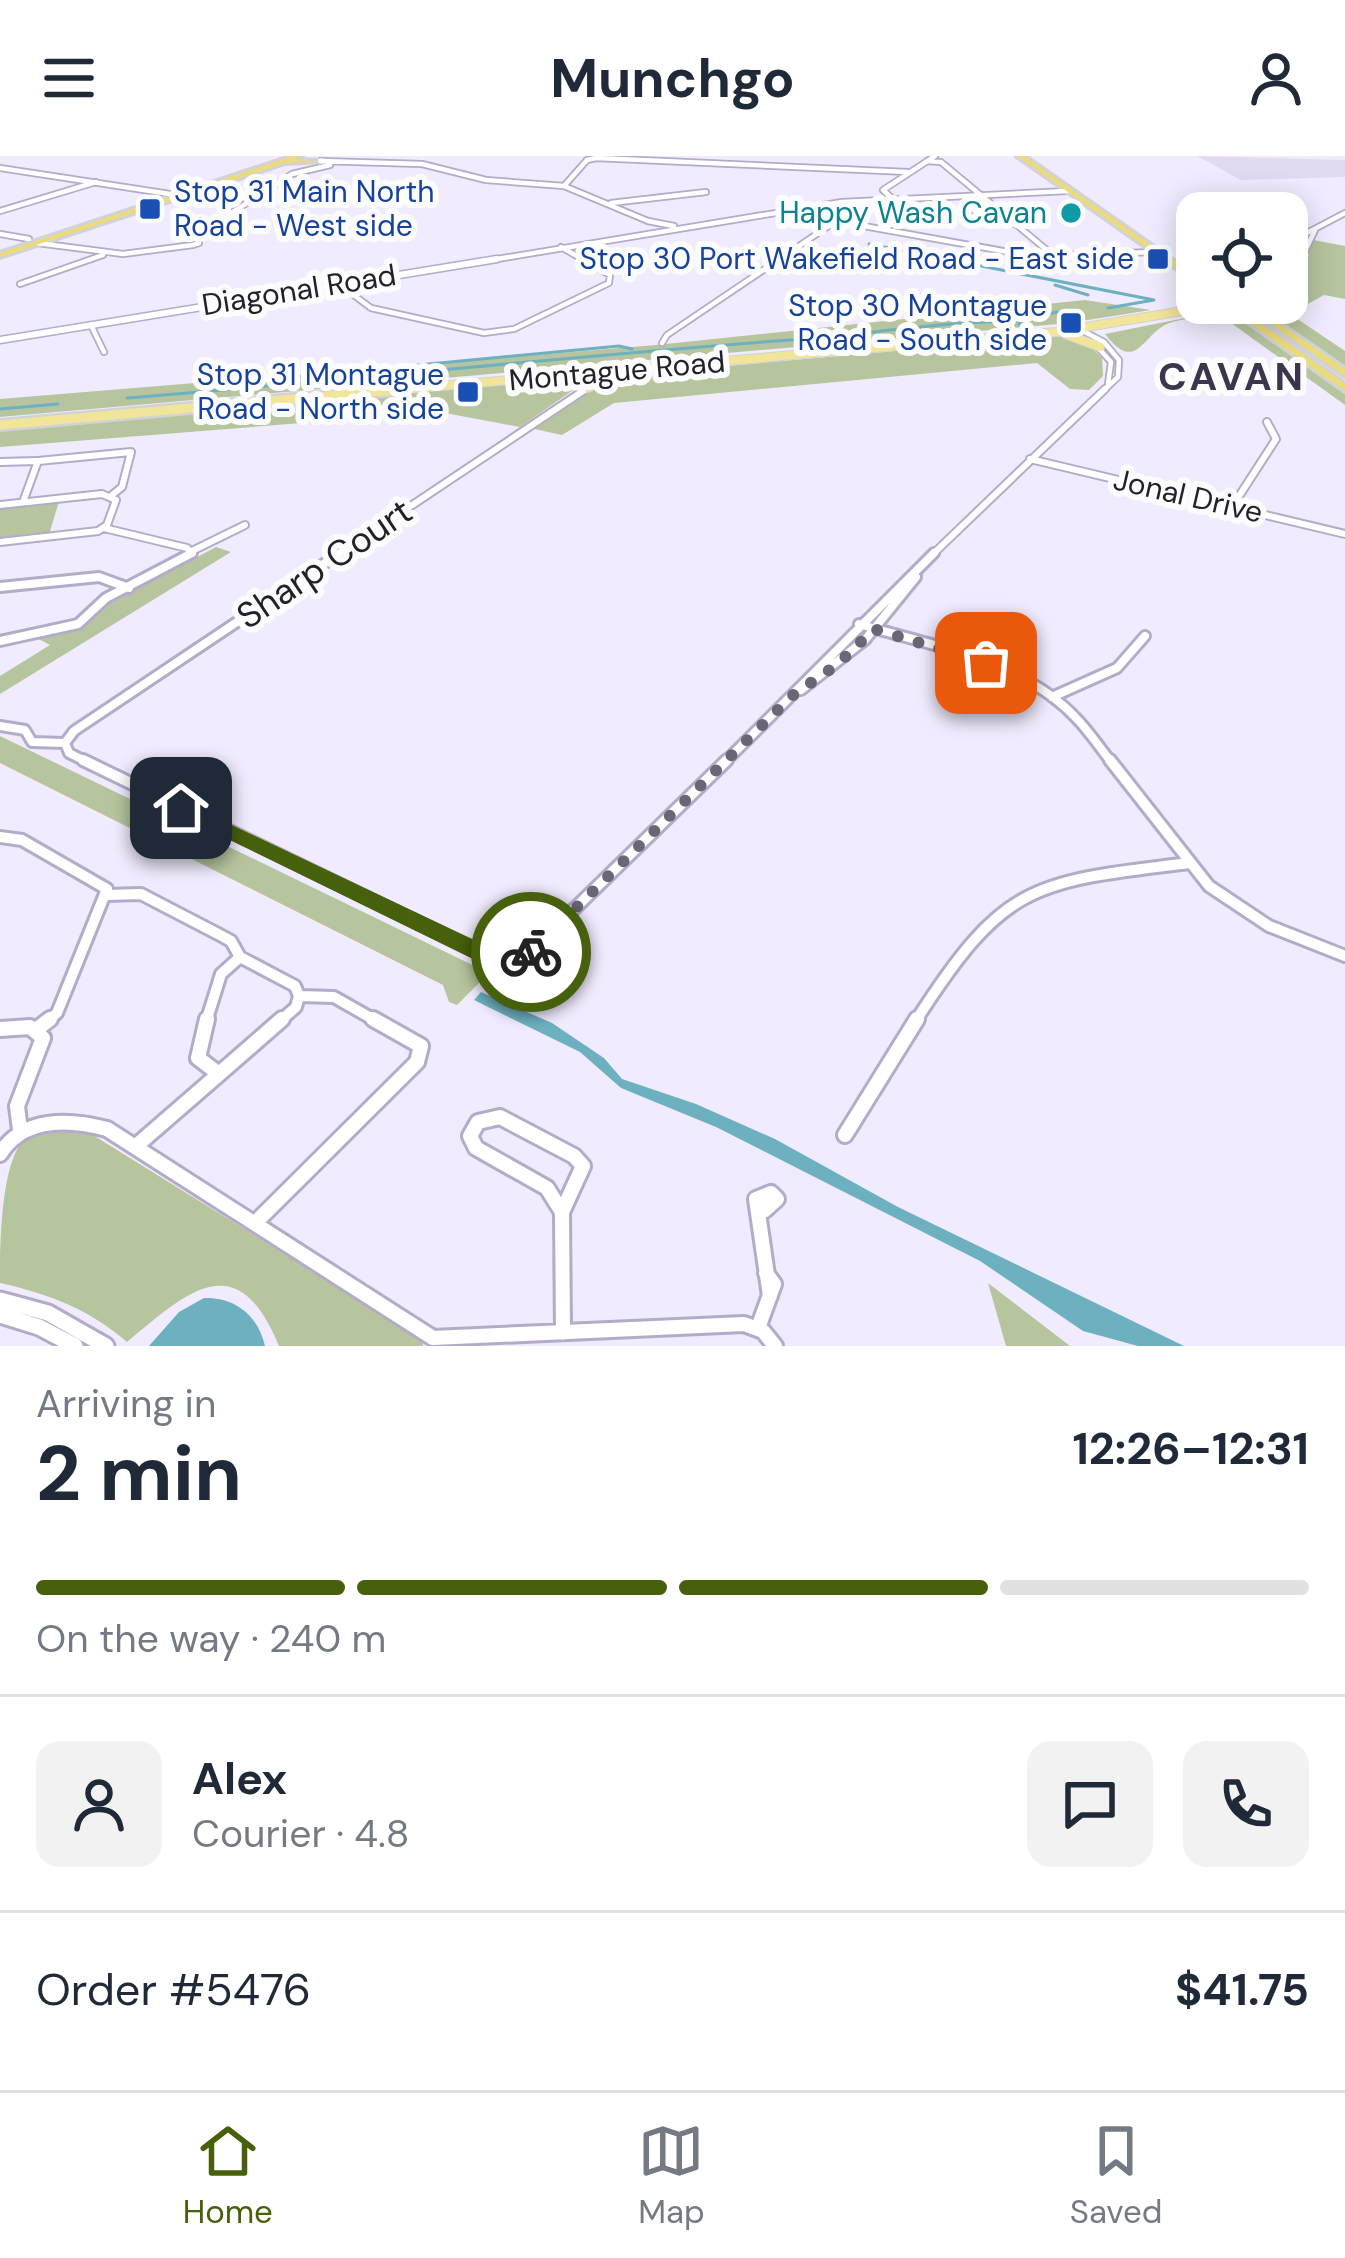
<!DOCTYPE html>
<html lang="en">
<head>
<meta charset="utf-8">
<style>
  :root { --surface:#fff; --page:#f2f2f3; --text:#1f2937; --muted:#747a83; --line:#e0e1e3; --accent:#47600c }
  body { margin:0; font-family:"DM Sans",sans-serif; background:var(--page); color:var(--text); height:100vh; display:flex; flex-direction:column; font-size:45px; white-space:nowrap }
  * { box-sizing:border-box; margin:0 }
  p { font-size:39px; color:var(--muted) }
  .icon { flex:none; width:66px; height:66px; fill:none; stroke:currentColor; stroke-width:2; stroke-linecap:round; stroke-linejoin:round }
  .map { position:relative; height:1190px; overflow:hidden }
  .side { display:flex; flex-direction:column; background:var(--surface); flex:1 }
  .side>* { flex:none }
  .fabs { position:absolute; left:1176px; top:36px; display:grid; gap:24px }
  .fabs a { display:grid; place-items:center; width:132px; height:132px; border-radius:24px; background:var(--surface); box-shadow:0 6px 30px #0003; font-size:60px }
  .pin { position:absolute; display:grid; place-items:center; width:102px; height:102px; color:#fff; margin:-51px; border-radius:24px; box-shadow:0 6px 18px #0006 }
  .courier { position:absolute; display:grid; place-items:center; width:120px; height:120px; margin:-60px; border:9px solid #47600c; border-radius:50%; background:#fff; color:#222; box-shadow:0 3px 15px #0007 }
  .summary em { font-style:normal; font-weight:700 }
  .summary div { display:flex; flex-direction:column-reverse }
  .summary { display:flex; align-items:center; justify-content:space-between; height:204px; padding:0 36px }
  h1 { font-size:78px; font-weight:700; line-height:90px }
  .bar { display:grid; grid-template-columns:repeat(4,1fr); gap:18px 12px; align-content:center; height:144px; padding:0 36px }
  .bar i { height:15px; border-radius:9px; background:var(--line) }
  .bar .on { background:var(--accent) }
  .bar p { grid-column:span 4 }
  .line { display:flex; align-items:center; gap:30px; padding:0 36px; border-top:3px solid var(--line) }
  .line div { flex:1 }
  .round { display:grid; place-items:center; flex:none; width:126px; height:126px; border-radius:24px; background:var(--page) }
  header { display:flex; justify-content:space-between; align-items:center; height:156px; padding:0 36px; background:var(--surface); font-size:54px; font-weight:700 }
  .dock { display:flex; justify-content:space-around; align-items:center; height:168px; border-top:3px solid var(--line); background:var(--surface); font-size:33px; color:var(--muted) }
  .dock a { display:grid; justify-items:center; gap:6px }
  .dock .on { color:var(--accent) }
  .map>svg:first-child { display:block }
  .built { fill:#e1daf1 }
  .green { fill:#b7c59e }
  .water { fill:#6db1c0 }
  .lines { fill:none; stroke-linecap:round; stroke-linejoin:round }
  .stream { stroke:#6db1c0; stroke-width:3 }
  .minor-far4-casing { stroke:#b4abc9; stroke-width:8 }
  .minor-far3-casing { stroke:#b4abc9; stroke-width:10 }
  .minor-far2-casing { stroke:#b4abc9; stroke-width:14 }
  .minor-far1-casing { stroke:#b4abc9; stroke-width:16 }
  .minor-casing { stroke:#b4abc9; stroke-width:20 }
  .tertiary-far2-casing { stroke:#b4abc9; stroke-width:8 }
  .tertiary-far1-casing { stroke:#b4abc9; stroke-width:9 }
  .tertiary-casing { stroke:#b4abc9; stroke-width:21 }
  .primary-far1-casing { stroke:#d3d2d5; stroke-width:10 }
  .primary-casing { stroke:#d3d2d5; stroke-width:14 }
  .trunk-casing { stroke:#d3d2d5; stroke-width:6 }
  .minor-far4 { stroke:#fff; stroke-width:4.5 }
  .minor-far3 { stroke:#fff; stroke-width:6 }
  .minor-far2 { stroke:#fff; stroke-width:8 }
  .minor-far1 { stroke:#fff; stroke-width:10 }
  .minor { stroke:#fff; stroke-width:14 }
  .tertiary-far2 { stroke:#fff; stroke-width:4.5 }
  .tertiary-far1 { stroke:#fff; stroke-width:6 }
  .tertiary { stroke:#fff; stroke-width:15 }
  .primary-far1 { stroke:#f1e59a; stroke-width:8 }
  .primary { stroke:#f1e59a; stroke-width:9 }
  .trunk { fill:#ecdc78; fill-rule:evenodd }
  .route { fill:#47600c }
  .done { stroke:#6b6675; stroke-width:12; stroke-dasharray:0 21.6 }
  .transit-dot { fill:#1a4fb4; stroke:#fcfcfc; stroke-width:4.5 }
  .culture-dot { fill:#0f9aa8; stroke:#fcfcfc; stroke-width:4.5 }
  .labels { text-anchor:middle; stroke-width:12; stroke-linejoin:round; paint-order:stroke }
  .far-transit-label { font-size:30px; fill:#164399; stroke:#fcfcfc; text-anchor:end }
  .far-culture-label { font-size:30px; fill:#0d838f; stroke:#fcfcfc; text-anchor:end }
  .far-street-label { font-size:30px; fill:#231f2b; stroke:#fcfcfc }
  .street-label { font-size:36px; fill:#231f2b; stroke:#fcfcfc }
  .far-district-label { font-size:39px; font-weight:bold; letter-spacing:3px; fill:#3d354d; stroke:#fcfcfc }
</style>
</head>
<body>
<header><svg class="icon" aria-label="menu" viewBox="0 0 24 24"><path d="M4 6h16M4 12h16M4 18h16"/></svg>Munchgo<svg class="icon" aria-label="person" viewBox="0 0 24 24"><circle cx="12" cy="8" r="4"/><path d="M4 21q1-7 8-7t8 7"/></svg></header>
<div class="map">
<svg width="1345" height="1190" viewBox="0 0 1345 1190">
  <rect width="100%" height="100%" fill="#f0ebfe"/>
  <path class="built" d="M 1197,0 L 1345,4 L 1345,21 L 1241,24 Z"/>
  <path class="green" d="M 1308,83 L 1345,90 L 1345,143 L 1324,139 L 1290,158 L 1345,195 L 1345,211 L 1265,156 L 1259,147 L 1287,147 L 1287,121 L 1298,110 Z
    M 1085,144 L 1151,154 L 1069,167 L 0,261 L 0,243 L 656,189 Z
    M 1210,157 L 1248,168 L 1345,238 L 1345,249 L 1227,164 C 1210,160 1184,161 1167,168 C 1143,178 1136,219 1105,178 Z
    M 1065,180 L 1089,189 L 1102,202 L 1103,220 L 1089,234 L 1070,233 L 1037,207 L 614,247 L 562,279 L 534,273 L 614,220 Z
    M 548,225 L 582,228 L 520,271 L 440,256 L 0,291 L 0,272 Z
    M 60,342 L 48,382 L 0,386 L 0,349 Z
    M 216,391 L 231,396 L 0,538 L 0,520 L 50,489 L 31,479 L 88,468 L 109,448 Z
    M 0,580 L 489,817 L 457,849 L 449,846 L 443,829 L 0,607 Z
    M 88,976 L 423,1184 L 423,1190 L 279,1190 C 237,1087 186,1137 127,1186 C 89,1153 49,1138 0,1127 C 0,1093 0,996 29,980 C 45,974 70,976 88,976 Z
    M 988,1127 L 1070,1190 L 1006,1190 Z"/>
  <path class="water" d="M 481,836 L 552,867 L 604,902 L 622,923 L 696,948 L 775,983 L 898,1051 L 1184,1190 L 1138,1190 L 1083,1175 L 980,1105 L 716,971 L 621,932 L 580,896 L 474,844 Z
    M 204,1142 C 236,1141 258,1160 265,1190 L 149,1190 L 179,1156 Z"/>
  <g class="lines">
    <path class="stream" d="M 869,88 L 1154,144 L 1108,152
      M 1055,129 L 1088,139
      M 1025,171 L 1019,168 L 1023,164 L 1057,156
      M 272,223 L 619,190 L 632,193
      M 127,242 C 353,224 577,199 803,183 C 876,177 948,165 1022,165
      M 0,253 L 58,248"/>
    <g class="minor-far4-casing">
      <path id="minor-far4" d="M 935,0 L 883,34 L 898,48 L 1015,68
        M 320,5 L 422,8 L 486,24 L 564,30 L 648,65
        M 927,5 L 941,6 L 1054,100
        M 564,30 L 587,4 L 596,2 L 908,16
        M 611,47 L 706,36
        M 0,55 L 96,26
        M 836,65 L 1031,100 L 1155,96
        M 0,78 L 29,83
        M 37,87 L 123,98 L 193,89 L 199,87 L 197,79 L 292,18 L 330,9
        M 20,128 L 103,99
        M 339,128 L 371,152 L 484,177 L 514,173 L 609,127 L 610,119 L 561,91
        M 91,169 L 104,196
        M 1081,174 L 1104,186 L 1119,204 L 1118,221 L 1102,236
        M 662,187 L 667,179 L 836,65
        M 1094,187 L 1111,206 L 1108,228
        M 582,236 L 588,232"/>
    </g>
    <g class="minor-far3-casing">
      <path id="minor-far3" d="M 1030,303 L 1345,378
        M 0,306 L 37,305
        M 23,346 L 38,305 L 131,296 L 122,331 L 112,339
        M 0,349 L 102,338 L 116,344 L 107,369 L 98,375 L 0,386
        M 1232,351 L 1276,283 L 1267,266
        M 104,372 L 187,392 L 192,398 L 187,400
        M 192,395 L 245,369
        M 336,400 L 586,233
        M 931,400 L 1105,233"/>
    </g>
    <g class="minor-far2-casing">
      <path id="minor-far2" d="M 0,431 L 99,421 L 129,432
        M 859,468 C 932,490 1022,504 1076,562 C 1089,575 1100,592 1112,607
        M 0,485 L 78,468 L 106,442 L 192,397
        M 801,534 L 865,484 L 916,421
        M 1052,541 L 1117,512 L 1145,480
        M 0,570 L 25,574 L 32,586 L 65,587
        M 65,587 L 69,597 L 89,607
        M 65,587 L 74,575 L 340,397
        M 724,607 L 934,397"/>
    </g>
    <g class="minor-far1-casing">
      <path id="minor-far1" d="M 83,604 L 485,799 L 512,802 L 528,798 L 727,604
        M 1110,604 L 1209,730 L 1269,770 L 1345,800
        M 0,681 L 22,684 L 107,733 L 57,857 L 46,866
        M 106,739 L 141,738 L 220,779 L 231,785 L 240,801 L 295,830 L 299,840
        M 206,866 L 221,818 L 240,801
        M 279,866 L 296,851 L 299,840 L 334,841 L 378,866
        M 915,866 C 1004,727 1031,726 1189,707"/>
    </g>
    <g class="minor-casing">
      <path id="minor" d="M 0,873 L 30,871 L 43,882 L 17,950 L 20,974
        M 36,874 L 50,863
        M 219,918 L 282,863
        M 500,961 L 574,1000 L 583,1010 L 562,1056 L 547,1032 L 476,992 L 470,980 L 478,966 Z
        M 845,979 L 917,863
        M 136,990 L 219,918 L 198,902 L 207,863
        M 0,998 C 23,961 69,963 107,973 L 433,1182 L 744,1168 L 763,1175 L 775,1190
        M 765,1054 L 777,1043 L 771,1037 L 756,1043 L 770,1140
        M 562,1056 L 563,1177
        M 255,1067 L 417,906 L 421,890 L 373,863
        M 758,1172 L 774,1128 L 766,1117"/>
    </g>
    <g class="tertiary-far2-casing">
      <path id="tertiary-far2" d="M 0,12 L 170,38
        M 648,65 L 674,70
        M 479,106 L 842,46 L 1067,35
        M 1288,106 L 1301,80 L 1345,57
        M 1300,106 L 1315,74"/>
    </g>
    <g class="tertiary-far1-casing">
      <path id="tertiary-far1" d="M 1287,108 L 1290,103
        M 1287,121 L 1302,103
        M 0,184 L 497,103"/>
    </g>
    <g class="tertiary-casing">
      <path id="tertiary" d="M 0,1144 L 48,1157 L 106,1190
        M 0,1159 L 39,1171 L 75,1190"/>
    </g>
    <g class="primary-far1-casing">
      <path id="primary-far1" d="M 1065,178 L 1100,191
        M 573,222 L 585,225 L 588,232 L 614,219
        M 372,236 L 1056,176 L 1231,147"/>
    </g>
    <g class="primary-casing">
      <path id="primary" d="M 0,269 L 406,233"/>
    </g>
    <g class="trunk-casing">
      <path id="trunk" d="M 293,0 L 302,0 L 293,4 L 323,5 L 285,7 L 0,101 L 0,97 Z
        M 1017,0 L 1024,0 L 1197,121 L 1197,127 Z
        M 1223,147 L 1232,147 L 1345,228 L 1345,235 L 1241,161 L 1237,163 L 1199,154 L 1203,151 L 1236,157 Z
        M 1241,147 L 1250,147 L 1345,213 L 1345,220 Z"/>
    </g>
    <use href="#minor-far4" class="minor-far4"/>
    <use href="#minor-far3" class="minor-far3"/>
    <use href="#minor-far2" class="minor-far2"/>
    <use href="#minor-far1" class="minor-far1"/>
    <use href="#minor" class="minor"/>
    <use href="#tertiary-far2" class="tertiary-far2"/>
    <use href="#tertiary-far1" class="tertiary-far1"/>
    <use href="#tertiary" class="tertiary"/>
    <use href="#primary-far1" class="primary-far1"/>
    <use href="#primary" class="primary"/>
    <use href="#trunk" class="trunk"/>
  </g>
  <path class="route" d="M 181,645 L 489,791 L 511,794 L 531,787 L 543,796 L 539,801 L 512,811 L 477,805 L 173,656 L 173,647 Z"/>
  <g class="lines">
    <path class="done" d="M 531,796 L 793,539 L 838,508 L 874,473 L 986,507"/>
  </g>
  <g class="transit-dot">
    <rect x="138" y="41" width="24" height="24" rx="6"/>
    <rect x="1146" y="91" width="24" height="24" rx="6"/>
    <rect x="1059" y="155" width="24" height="24" rx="6"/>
    <rect x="456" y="224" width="24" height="24" rx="6"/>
  </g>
  <circle class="culture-dot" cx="1071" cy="57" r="12"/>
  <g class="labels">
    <g class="far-transit-label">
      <text x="174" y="46" text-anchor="start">Stop 31 Main North<tspan x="174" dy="34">Road - West side</tspan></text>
      <text x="1134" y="113">Stop 30 Port Wakefield Road - East side</text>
      <text x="1047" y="160">Stop 30 Montague<tspan x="1047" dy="34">Road - South side</tspan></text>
      <text x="444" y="229">Stop 31 Montague<tspan x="444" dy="34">Road - North side</tspan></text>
    </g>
    <g class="far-culture-label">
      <text x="1047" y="67">Happy Wash Cavan</text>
    </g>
    <g class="far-street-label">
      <text transform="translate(299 134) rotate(-9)" y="10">Diagonal Road</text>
      <text transform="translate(617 215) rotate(-5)" y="10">Montague Road</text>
      <text transform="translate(1188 340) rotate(13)" y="10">Jonal Drive</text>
    </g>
    <g class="street-label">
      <text transform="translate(324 407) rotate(-34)" y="13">Sharp Court</text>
    </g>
    <g class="far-district-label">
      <text x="1232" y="234">CAVAN</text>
    </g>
  </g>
</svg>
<div class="fabs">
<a><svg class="icon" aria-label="locate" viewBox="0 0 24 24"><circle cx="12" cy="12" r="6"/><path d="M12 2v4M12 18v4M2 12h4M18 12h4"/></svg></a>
</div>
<div class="pin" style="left:986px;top:507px;background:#ea580c"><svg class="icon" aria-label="bag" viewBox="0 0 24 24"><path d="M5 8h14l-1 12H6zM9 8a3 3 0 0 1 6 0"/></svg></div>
<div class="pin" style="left:181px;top:652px;background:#1f2937"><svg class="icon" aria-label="home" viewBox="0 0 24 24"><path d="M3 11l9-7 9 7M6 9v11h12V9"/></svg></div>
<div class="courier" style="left:531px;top:796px"><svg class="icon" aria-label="bike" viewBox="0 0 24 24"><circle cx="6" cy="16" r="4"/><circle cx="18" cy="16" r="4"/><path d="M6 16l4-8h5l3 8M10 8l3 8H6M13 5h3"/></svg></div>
</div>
<section class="side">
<div class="summary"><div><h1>2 min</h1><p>Arriving in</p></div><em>12:26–12:31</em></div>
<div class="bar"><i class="on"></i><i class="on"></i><i class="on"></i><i></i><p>On the way · 240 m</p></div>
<div class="line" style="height:216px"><a class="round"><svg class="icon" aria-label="person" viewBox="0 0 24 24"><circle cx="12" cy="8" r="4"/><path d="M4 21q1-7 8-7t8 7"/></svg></a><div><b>Alex</b><p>Courier · 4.8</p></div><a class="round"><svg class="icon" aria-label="chat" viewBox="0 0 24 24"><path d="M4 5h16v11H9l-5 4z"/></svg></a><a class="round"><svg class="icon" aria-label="phone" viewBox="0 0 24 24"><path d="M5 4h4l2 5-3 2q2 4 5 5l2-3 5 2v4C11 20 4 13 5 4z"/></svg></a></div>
<div class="line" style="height:156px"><div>Order #5476</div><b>$41.75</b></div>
</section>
<nav class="dock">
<a class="on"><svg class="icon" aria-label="home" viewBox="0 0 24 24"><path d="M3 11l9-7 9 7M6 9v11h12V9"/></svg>Home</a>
<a><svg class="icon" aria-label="map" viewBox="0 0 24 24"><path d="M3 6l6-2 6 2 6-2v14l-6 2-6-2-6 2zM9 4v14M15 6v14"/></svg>Map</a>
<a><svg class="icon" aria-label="saved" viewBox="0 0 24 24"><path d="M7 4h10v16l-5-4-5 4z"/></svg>Saved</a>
</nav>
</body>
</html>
